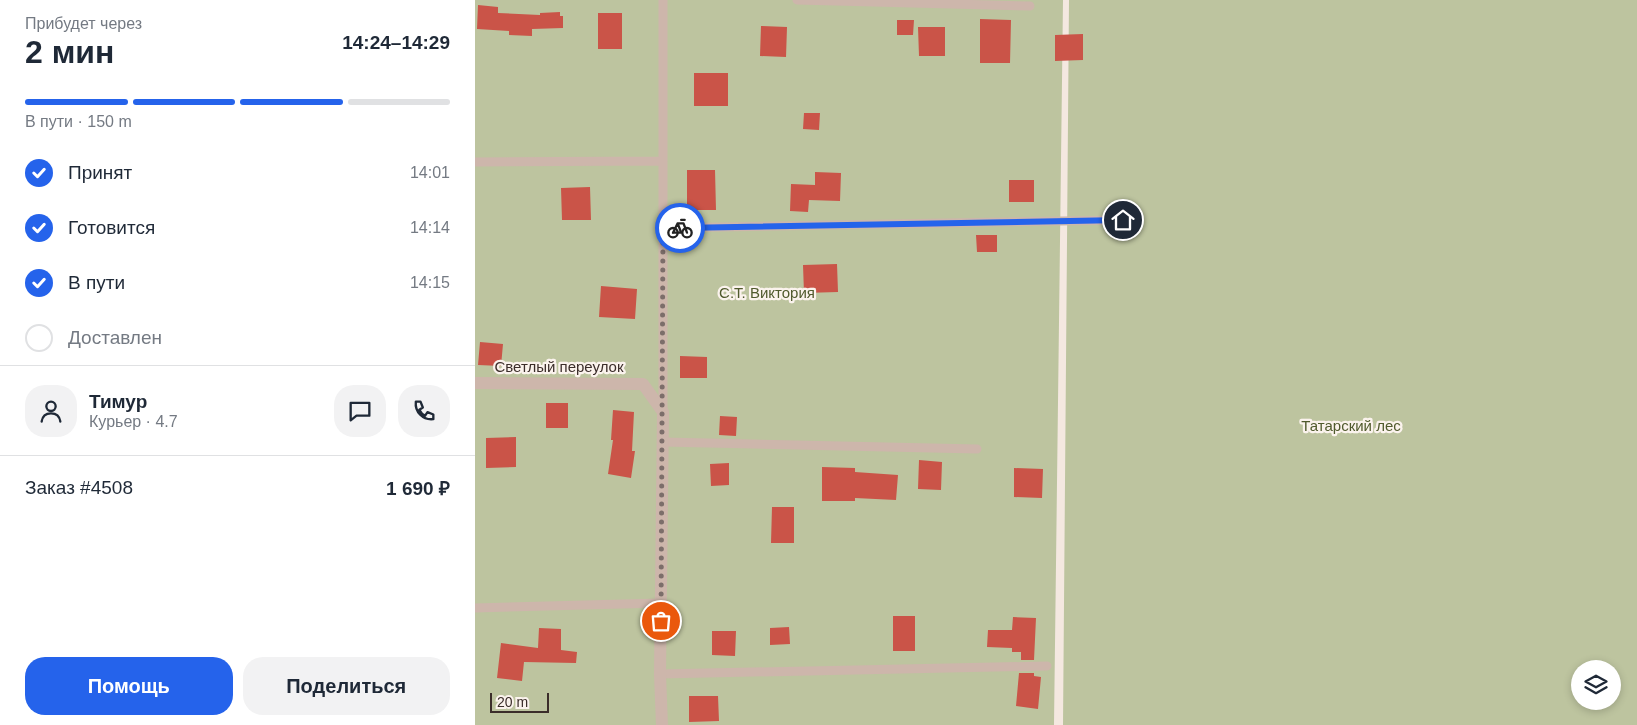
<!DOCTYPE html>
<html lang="ru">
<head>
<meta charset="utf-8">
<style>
  :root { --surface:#fff; --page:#f2f2f3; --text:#1f2937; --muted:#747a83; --line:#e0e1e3; --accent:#2563eb }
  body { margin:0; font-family:Helvetica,sans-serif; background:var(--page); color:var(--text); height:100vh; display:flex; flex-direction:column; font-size:19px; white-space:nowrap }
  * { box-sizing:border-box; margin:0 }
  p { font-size:16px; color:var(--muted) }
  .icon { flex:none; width:28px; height:28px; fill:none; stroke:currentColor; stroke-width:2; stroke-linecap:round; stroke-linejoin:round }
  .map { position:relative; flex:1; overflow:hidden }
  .details { display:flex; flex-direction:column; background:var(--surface); width:475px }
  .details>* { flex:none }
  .buttons { position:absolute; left:1096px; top:660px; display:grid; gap:10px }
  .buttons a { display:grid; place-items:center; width:50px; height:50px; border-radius:50%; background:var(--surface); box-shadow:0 2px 8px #0003; font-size:25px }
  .scale { position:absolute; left:15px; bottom:12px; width:59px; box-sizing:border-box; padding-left:5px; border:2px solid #3b2d2a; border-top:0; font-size:14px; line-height:18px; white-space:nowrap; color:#3b2d2a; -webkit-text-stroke:4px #fbf3ed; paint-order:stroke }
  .pin { position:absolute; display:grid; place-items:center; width:42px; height:42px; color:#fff; margin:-21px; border:2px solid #fff; border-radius:50%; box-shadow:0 1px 5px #0007 }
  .courier { position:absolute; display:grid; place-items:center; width:50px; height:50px; margin:-25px; border:4px solid #2563eb; border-radius:50%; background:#fff; color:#222; box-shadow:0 1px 6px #0007 }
  .overview em { font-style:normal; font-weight:600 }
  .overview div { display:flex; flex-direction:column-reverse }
  .overview { display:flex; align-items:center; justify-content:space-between; height:85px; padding:0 25px }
  h1 { font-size:32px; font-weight:600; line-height:38px }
  .bar { display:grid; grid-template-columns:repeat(4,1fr); gap:8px 5px; align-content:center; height:60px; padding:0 25px }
  .bar i { height:6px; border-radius:4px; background:var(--line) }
  .bar .current { background:var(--accent) }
  .bar p { grid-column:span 4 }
  .line { display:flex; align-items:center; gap:12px; padding:0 25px; border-top:1px solid var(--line) }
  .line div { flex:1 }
  .round { display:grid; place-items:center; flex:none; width:52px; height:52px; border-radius:20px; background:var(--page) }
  ol { padding:0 25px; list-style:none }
  li { display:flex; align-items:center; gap:15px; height:55px }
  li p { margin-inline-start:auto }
  li .icon { padding:5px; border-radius:50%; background:var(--accent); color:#fff; stroke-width:4 }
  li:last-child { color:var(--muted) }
  li i { width:28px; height:28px; border:2px solid var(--line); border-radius:50% }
  .button { display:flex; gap:10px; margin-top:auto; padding:10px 25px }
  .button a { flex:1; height:58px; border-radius:20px; background:var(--accent); color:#fff; font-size:20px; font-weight:600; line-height:58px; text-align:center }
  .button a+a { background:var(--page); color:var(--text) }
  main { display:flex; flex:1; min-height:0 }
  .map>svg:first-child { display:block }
  .green { fill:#bdc49f; fill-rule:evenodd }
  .building { fill:#ca5448 }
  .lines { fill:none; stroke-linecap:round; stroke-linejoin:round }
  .lane { stroke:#cdb6ab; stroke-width:9 }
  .street { stroke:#cdb6ab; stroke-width:12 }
  .done { stroke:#7c6e6a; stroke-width:5; stroke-dasharray:0 9 }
  .route { stroke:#2563eb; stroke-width:6 }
  .labels { text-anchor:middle; stroke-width:4.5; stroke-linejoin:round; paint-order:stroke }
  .park-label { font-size:15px; fill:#505a2d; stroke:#fbf3ed }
  .street-label { font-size:15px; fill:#3b2d2a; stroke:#fbf3ed }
</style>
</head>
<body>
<main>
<section class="details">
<div class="overview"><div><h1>2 мин</h1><p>Прибудет через</p></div><em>14:24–14:29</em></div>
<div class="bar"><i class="current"></i><i class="current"></i><i class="current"></i><i></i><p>В пути · 150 m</p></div>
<ol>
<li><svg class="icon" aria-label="check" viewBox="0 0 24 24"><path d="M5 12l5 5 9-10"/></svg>Принят<p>14:01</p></li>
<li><svg class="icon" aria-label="check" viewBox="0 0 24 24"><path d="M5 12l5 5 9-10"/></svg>Готовится<p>14:14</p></li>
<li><svg class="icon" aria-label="check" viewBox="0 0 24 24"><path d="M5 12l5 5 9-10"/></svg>В пути<p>14:15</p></li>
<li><i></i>Доставлен</li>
</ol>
<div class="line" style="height:90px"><a class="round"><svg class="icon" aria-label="person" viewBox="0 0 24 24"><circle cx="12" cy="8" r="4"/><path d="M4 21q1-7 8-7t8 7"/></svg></a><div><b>Тимур</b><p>Курьер · 4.7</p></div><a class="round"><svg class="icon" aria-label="chat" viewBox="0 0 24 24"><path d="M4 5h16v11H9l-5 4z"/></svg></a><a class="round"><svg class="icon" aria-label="phone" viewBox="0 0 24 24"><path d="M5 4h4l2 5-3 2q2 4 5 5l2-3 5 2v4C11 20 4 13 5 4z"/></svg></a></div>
<div class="line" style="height:65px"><div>Заказ #4508</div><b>1 690 ₽</b></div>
<div class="button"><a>Помощь</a><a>Поделиться</a></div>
</section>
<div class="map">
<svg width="1162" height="725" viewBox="0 0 1162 725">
  <rect width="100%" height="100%" fill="#f4e8e0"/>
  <path class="green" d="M 0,0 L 588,0 L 579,725 L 0,725 Z
    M 594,0 L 1162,0 L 1162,725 L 588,725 ZM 1105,669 L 1138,669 L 1138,701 L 1105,701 Z"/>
  <path class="building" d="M 3,5 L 23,7 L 23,13 L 65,15 L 65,13 L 85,12 L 85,16 L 88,16 L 88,28 L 57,29 L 57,36 L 34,35 L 34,31 L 2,29 Z
    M 123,13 L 147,13 L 147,49 L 123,49 Z
    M 505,19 L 536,20 L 535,63 L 505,63 Z
    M 422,20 L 439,20 L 438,35 L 422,35 Z
    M 286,26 L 312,27 L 311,57 L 285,56 Z
    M 443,27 L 470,27 L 470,56 L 444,56 Z
    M 608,34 L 608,60 L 580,61 L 580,35 Z
    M 219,73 L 253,73 L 253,106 L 219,106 Z
    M 329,113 L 345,113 L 344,130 L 328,129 Z
    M 212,170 L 240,170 L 241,210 L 212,210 Z
    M 340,172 L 366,173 L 365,201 L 334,200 L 333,212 L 315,211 L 316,184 L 340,185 Z
    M 534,180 L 559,180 L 559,202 L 534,202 Z
    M 115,187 L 116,220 L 87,220 L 86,188 Z
    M 501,235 L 522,235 L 522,252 L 502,252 Z
    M 362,264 L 363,292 L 329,293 L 328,265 Z
    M 126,286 L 162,289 L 160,319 L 124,317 Z
    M 5,342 L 28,344 L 26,366 L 3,365 Z
    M 205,356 L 232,357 L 232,378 L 205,378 Z
    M 71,403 L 93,403 L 93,428 L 71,428 Z
    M 138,410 L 159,412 L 157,451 L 160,451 L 156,478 L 133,474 L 138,440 L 136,440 Z
    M 245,416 L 262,417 L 261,436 L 244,435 Z
    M 41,437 L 41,467 L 11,468 L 11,438 Z
    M 444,460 L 467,462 L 466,490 L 443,489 Z
    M 254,463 L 254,485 L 236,486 L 235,464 Z
    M 347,467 L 380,468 L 380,472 L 423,475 L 421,500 L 380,498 L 380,501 L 347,501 Z
    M 539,468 L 568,469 L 567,498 L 539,497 Z
    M 297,507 L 319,507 L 319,543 L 296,543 Z
    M 418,616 L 440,616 L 440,651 L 418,651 Z
    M 538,617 L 561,618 L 559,660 L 546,660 L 546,652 L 537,652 L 537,648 L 512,647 L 513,630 L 537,630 Z
    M 314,627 L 315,644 L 295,645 L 295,628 Z
    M 64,628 L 86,629 L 86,650 L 102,652 L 101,663 L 49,662 L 47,681 L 22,678 L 26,643 L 63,648 Z
    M 237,631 L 261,631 L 260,656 L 237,655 Z
    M 544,673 L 559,673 L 559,676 L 566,677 L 563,709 L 541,706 Z
    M 214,696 L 243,696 L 244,721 L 214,722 Z"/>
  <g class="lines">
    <path class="lane" d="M 322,0 L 555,6
      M 0,162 L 188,161
      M 188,228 L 648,220
      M 188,412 L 188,0
      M 188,442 L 502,449
      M 0,608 L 186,603
      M 185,674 L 572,666"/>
    <path class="street" d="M 0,383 L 168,384 L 188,412 L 185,674 L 187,725"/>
  </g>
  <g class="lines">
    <path class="done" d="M 186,621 L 188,228 L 205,228"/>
    <path class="route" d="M 205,228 L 648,220"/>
  </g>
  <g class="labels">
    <g class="park-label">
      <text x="292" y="298">С.Т. Виктория</text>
      <text x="876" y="431">Татарский лес</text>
    </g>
    <g class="street-label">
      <text x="84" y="372">Светлый переулок</text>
    </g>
  </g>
</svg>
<div class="buttons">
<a><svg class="icon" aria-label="layers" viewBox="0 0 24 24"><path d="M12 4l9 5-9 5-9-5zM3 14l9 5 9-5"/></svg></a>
</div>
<div class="scale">20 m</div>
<div class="pin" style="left:186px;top:621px;background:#ea580c"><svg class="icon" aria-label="bag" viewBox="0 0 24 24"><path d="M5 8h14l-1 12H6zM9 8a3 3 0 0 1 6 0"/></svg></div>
<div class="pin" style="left:648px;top:220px;background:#1f2937"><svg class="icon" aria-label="home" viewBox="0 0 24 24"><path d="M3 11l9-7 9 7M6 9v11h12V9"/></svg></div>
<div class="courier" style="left:205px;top:228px"><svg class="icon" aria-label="bike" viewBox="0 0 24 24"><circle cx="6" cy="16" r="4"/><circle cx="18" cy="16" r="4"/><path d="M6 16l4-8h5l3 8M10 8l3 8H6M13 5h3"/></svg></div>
</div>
</main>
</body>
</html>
